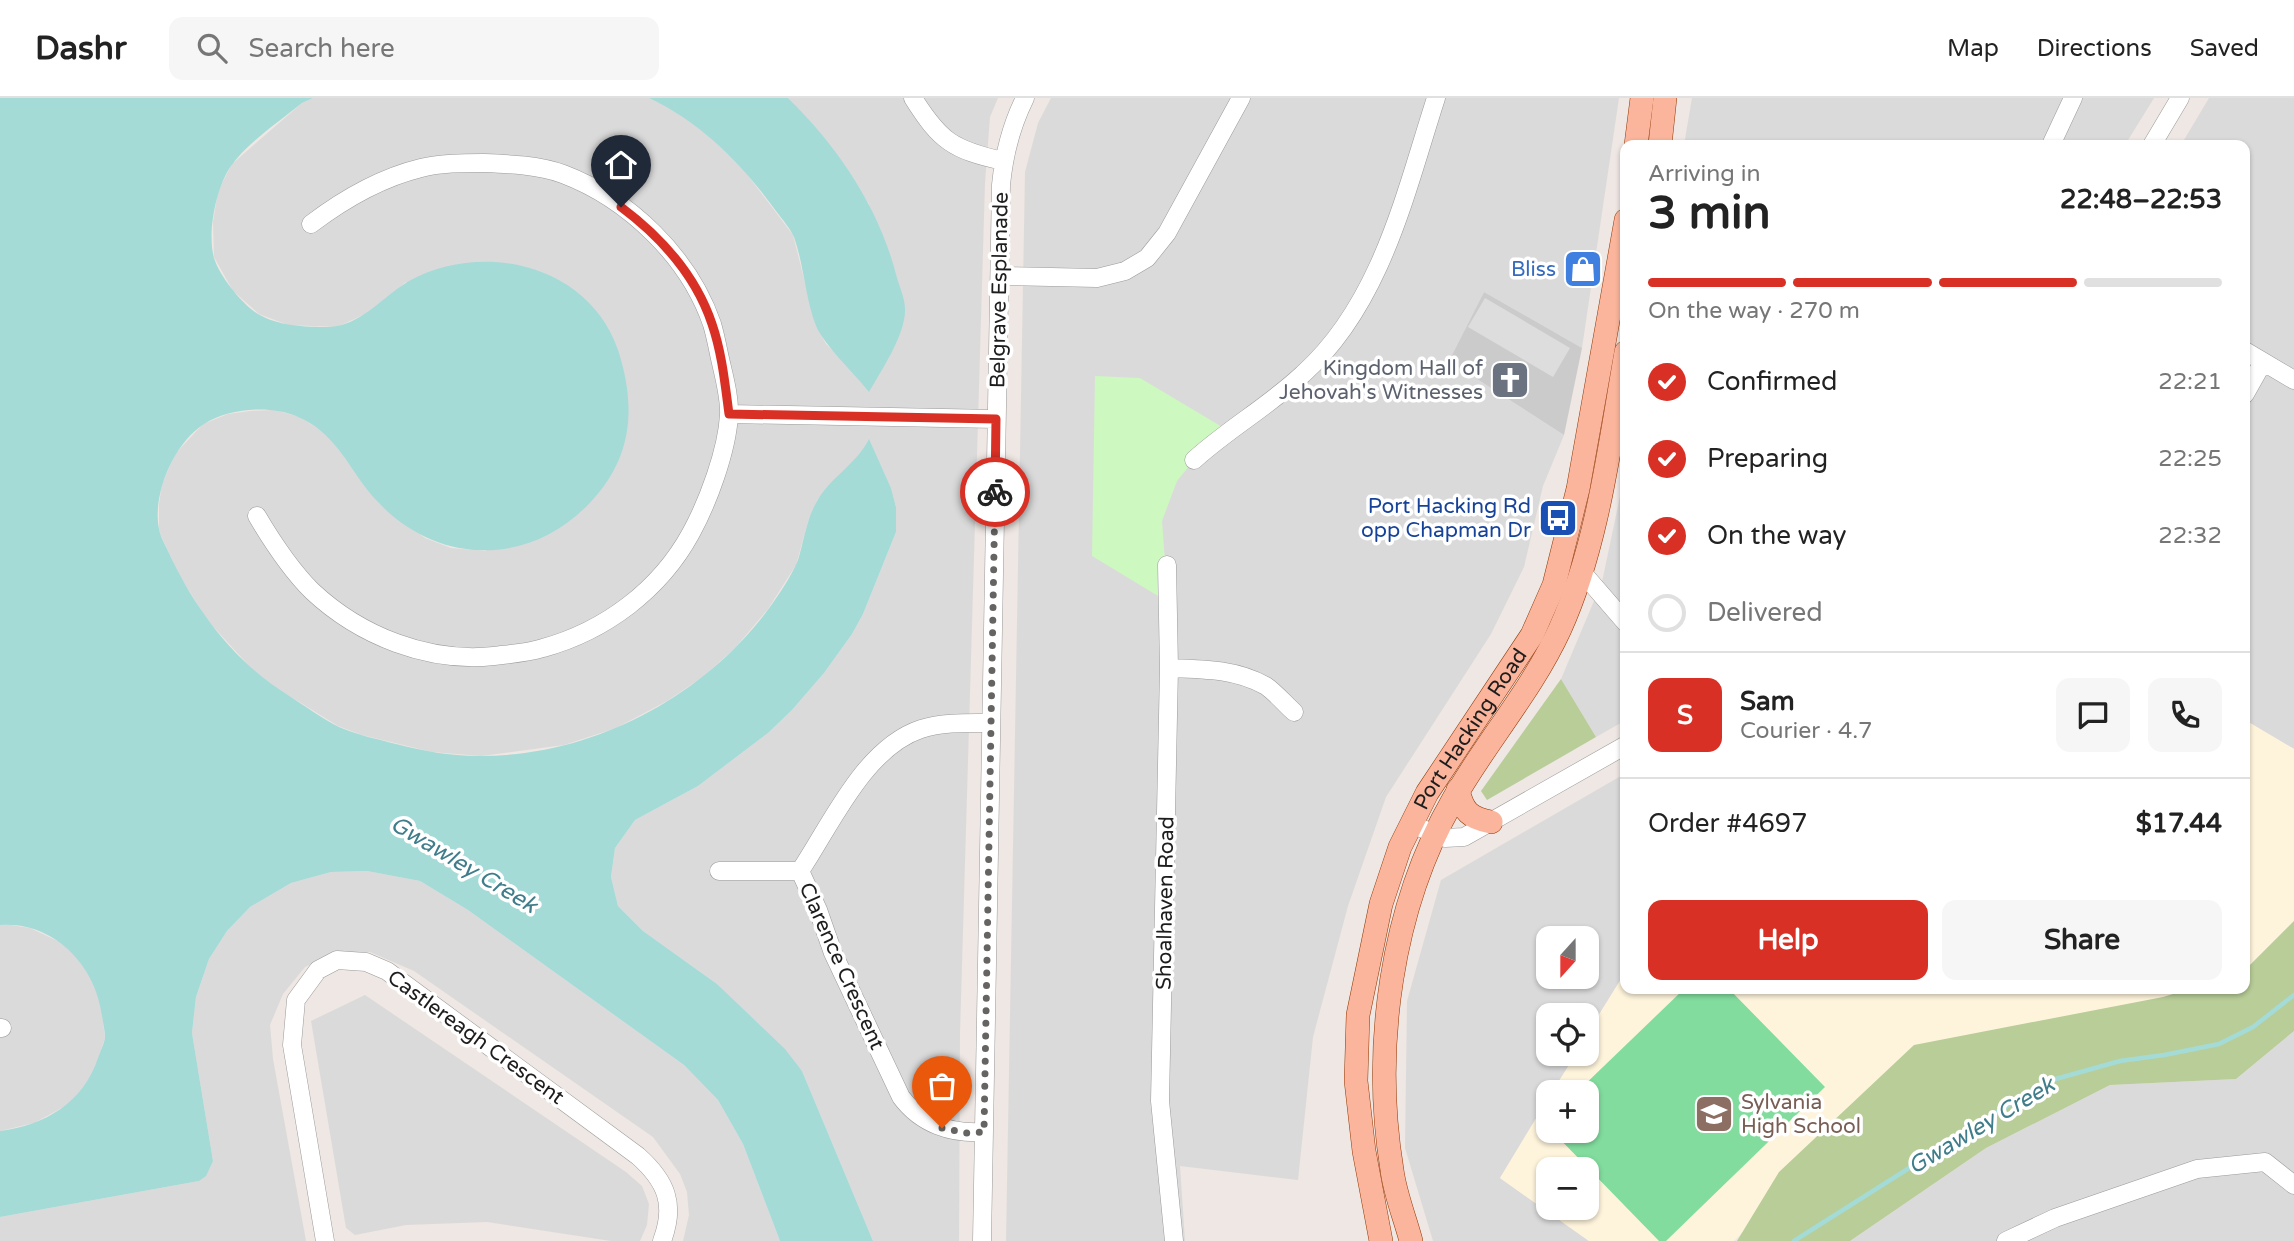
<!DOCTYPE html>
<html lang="en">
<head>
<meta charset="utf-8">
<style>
  :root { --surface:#fff; --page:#f6f6f6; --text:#222; --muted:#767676; --line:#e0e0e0; --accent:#d93025 }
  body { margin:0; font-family:"Varela Round",sans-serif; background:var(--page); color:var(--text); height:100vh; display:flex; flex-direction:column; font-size:26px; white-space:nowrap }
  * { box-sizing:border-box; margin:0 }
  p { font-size:23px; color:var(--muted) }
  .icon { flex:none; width:38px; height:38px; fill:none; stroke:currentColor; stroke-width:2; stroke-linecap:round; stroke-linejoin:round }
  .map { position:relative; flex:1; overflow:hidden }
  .panel { position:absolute; left:1620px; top:42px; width:630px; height:854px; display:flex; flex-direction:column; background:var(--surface); border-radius:14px; box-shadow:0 2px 5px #0004 }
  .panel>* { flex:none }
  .needle { width:46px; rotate:201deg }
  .fabs { position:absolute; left:1536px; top:828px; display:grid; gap:14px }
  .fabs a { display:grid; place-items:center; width:63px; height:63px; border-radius:14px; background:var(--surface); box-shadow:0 2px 5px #0004; font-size:35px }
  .pin { position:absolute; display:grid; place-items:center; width:60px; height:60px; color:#fff; margin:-72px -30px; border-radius:50% 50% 50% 0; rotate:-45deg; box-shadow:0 0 7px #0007 }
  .pin .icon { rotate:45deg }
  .courier { position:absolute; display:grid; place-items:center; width:70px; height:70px; margin:-35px; border:5px solid #d93025; border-radius:50%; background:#fff; color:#222; box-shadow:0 2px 9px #0007 }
  .head em { font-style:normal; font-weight:700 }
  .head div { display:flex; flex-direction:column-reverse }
  .head { display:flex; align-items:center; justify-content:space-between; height:119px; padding:0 28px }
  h1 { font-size:46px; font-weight:700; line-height:52px }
  .bar { display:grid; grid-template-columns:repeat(4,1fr); gap:10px 7px; align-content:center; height:84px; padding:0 28px }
  .bar i { height:9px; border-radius:5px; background:var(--line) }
  .bar .selected { background:var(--accent) }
  .bar p { grid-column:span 4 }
  .line { display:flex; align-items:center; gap:18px; padding:0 28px; border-top:2px solid var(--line) }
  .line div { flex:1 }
  .round { display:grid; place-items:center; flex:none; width:74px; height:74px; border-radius:14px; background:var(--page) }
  ol { padding:0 28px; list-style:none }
  li { display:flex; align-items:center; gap:21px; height:77px }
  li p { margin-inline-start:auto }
  li .icon { padding:7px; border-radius:50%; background:var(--accent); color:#fff; stroke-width:4 }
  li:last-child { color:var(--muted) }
  li i { width:38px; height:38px; border:4px solid var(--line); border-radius:50% }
  .cta { display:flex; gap:14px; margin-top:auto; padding:14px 28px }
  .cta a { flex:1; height:80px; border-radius:14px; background:var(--accent); color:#fff; font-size:28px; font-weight:700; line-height:80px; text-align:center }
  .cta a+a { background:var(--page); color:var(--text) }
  header { display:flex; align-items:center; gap:42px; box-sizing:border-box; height:98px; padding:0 35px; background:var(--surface); border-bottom:2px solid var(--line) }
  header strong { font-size:33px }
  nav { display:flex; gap:38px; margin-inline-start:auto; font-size:24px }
  .search { width:490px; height:63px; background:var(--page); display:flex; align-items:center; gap:18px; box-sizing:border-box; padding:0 24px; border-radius:14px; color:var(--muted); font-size:26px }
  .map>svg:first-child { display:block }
  .residential { fill:#dbdada; fill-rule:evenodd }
  .education { fill:#fef4dc; fill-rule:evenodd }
  .religious { fill:#cbcbcb }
  .forest { fill:#b8cd98 }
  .park { fill:#cdf8c0 }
  .pitch { fill:#82dc9e }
  .parking { fill:#ddd }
  .water { fill:#a4dbd7 }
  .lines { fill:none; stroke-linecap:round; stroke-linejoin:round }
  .stream { stroke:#a4dbd7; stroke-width:4.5 }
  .minor-casing { stroke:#9a9a9a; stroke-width:19 }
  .major-casing { stroke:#933703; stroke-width:24 }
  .minor { stroke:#fff; stroke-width:18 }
  .major { stroke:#fab59c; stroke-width:23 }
  .done { stroke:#666462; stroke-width:7; stroke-dasharray:0 12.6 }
  .route { stroke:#d93025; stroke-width:9 }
  .labels { text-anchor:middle; stroke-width:7; stroke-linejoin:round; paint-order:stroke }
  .shop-label { font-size:21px; fill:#366cbe; stroke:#fff; text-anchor:end }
  .street-label { font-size:21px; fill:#1d1d1d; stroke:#fff }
  .worship-label { font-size:21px; fill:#5b616d; stroke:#fff; text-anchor:end }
  .transit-label { font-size:21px; fill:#164399; stroke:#fff; text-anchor:end }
  .education-label { font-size:21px; fill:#785e54; stroke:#fff; text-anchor:start }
  .water-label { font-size:23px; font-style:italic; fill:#407d8b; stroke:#fff }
</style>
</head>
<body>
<header>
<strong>Dashr</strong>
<div class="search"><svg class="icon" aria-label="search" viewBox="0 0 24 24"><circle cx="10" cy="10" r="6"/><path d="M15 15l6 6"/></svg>Search here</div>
<nav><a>Map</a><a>Directions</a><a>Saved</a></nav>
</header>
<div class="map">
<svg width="2294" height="1143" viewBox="0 0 2294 1143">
  <rect width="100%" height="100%" fill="#eee7e3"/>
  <path class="residential" d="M 313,0 L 649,0 L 671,10 L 702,31 L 740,67 L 793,137 L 816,228 L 826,246 L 847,266 L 869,106 L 827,44 L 788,0 L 998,0 L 990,19 L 985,85 L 960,935 L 959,1143 L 873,1143 L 802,973 L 717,886 L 643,833 L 618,808 L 611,779 L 615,750 L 635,722 L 698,688 L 768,635 L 792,612 L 824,575 L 852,536 L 863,516 L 896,434 L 896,409 L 891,390 L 869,342 L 861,357 L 818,401 L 808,424 L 796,467 L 768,511 L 735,550 L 703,579 L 667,603 L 616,630 L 564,647 L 481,658 L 432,654 L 362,637 L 338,628 L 275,589 L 253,572 L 207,522 L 178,475 L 159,433 L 159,406 L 162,386 L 175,356 L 203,326 L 228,316 L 250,313 L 275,312 L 300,319 L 328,337 L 379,405 L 425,440 L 451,450 L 486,453 L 406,184 L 374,212 L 337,229 L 288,227 L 259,216 L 233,193 L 214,159 L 213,124 L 218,93 L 232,66 L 302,5 Z
    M 1051,0 L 1619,0 L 1582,250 L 1484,194 L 1449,263 L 1564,337 L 1543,388 L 1524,469 L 1491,536 L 1386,699 L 1348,808 L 1313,939 L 1298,1082 L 1180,1068 L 1185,1143 L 1006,1143 L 1025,74 L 1038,25 Z
    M 1692,0 L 2154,0 L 2125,47 L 1684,47 Z
    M 2209,0 L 2294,0 L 2294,651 L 2245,622 L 2245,47 L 2181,47 Z
    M 1626,370 L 1626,622 L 1596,639 L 1561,581 L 1602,484 Z
    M 1626,675 L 1626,873 L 1587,936 L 1587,917 L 1549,917 L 1549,956 L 1576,956 L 1552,994 L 1549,994 L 1549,999 L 1500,1080 L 1589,1143 L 1433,1143 L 1405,1050 L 1407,903 L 1441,782 ZM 1549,840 L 1587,840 L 1587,878 L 1549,878 Z
    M 367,773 L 420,783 L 468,812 L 684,967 L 718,1002 L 743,1046 L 780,1143 L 683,1143 L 689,1117 L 687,1094 L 680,1076 L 653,1039 L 414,873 L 370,854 L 333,856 L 305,869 L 283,896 L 270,927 L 273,961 L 306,1143 L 0,1143 L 0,1119 L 199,1083 L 213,1063 L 192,935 L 196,899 L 209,861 L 227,833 L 250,809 L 291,785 L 331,774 Z
    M 4,826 L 30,830 L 62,845 L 85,868 L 100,900 L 105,940 L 93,976 L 71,1005 L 34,1025 L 0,1033 L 0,827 Z
    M 365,897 L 626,1074 L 642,1088 L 649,1106 L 647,1127 L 640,1143 L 611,1143 L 487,1124 L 406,1127 L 355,1137 L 346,1130 L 311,923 Z
    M 2294,933 L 2294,1143 L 1850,1143 L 1986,1050 L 2110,987 L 2236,981 Z"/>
  <path class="education" d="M 2245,622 L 2294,651 L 2294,823 L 2245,872 Z
    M 1626,873 L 1626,891 L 2190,891 L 2163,899 L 1744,1133 L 1734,1143 L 1589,1143 L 1500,1080 L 1549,999 L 1549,1032 L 1587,1032 L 1587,994 L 1552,994 L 1576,956 L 1587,956 L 1587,936 ZM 1549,1071 L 1587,1071 L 1587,1110 L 1549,1110 Z"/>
  <path class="religious" d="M 1484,194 L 1582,250 L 1564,337 L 1449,263 Z"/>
  <path class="forest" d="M 1561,581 L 1596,639 L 1487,702 L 1481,693 Z
    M 2294,823 L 2294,933 L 2236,981 L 2110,987 L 1986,1050 L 1850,1143 L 1737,1143 L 1779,1074 L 1914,947 L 2163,899 L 2190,891 L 2245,891 L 2245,872 Z"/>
  <path class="park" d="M 1095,278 L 1140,280 L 1229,333 L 1194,362 L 1177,383 L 1162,423 L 1168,504 L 1092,458 Z"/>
  <path class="pitch" d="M 1684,891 L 1729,891 L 1825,989 L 1666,1143 L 1659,1143 L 1552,1033 L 1587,1032 L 1587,994 L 1577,994 Z"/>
  <path class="parking" d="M 1485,200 L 1570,250 L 1553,279 L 1468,229 Z"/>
  <path class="water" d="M 0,0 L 313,0 L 302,5 C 280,23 247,45 231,68 C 216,89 207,135 214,160 C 220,179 242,206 258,216 C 278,228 305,229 328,229 C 361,228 382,199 409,183 C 483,142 589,167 618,252 C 635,304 634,354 596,398 C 537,468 440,471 377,403 C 348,372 339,336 296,318 C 270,307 229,310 204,326 C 174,345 152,396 159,431 C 159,435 166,449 168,453 C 194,510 234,564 288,597 C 305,608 321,620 339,629 C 357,637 377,641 396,646 C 423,653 450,658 478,658 C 589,659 701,601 767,513 C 778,498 791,479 798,462 C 804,443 806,423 816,405 C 829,380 856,367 869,341 L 891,390 L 896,409 L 896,434 L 863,516 L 852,536 L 824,575 L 792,612 L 768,635 L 698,688 L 635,722 L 615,750 L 611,779 L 618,808 L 643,833 L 717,886 L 785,951 L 802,973 L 873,1143 L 780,1143 L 743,1046 L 718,1002 L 684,967 L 468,812 L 420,783 L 367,773 L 331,774 L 291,785 L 250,809 L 227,833 L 209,861 L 196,899 L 192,935 L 213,1063 L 206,1078 L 199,1083 L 0,1119 L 0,1033 C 45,1027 83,1005 98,960 C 100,954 104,946 105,940 C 105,933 103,925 102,918 C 96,868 54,823 0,827 Z
    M 649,0 L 788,0 C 839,50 880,111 897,180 C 900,190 905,201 905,211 C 906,236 881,273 869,294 C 855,276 824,247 816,228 C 805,199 804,167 794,139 C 790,130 782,121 776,113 C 742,66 702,25 649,0 Z"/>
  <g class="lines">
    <path class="stream" d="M 1794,1143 L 2045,984 L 2120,963 L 2164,957 L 2219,946 L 2253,929 L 2294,897"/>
    <g class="minor-casing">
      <path id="minor" d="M 913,0 C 940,43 953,52 1003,63
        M 2051,47 L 2073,0
        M 2152,47 L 2180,0
        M 1000,178 L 1097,180 L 1125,173 L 1147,160 L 1167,135 L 1241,0
        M 2245,253 L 2294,282
        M 2245,296 L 2263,264
        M 729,316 L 996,321
        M 1194,362 C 1228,331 1269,308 1303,276 C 1381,206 1405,96 1436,0
        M 257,418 C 273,445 290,471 312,493 C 360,538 428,565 494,558 C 510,556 527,555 543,550 C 605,533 660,492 691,435 C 708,404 727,353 729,317 C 730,298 723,275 719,256 C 717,246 715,236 712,226 C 689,159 629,101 563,76 C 538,67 509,66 483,65 C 463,65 440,65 421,70 C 380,80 344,101 311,126
        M 1167,467 L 1169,570 L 1160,1003 L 1174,1143
        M 1581,473 L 1626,525
        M 1169,570 C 1203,571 1236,571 1266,588 C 1276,595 1285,606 1294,614
        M 1411,726 L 1445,740 L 1464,739 L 1626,647
        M 719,773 L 800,773
        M 0,930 L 2,930
        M 984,1034 C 951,1036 921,1026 901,999 L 833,855 L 818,812 L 800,773 C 831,727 864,650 921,631 C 943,624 967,625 991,625
        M 325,1143 L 292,947 L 296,902 L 318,872 L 337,862 L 366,864 L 387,873 L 638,1058 C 666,1083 676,1106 662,1143
        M 982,1143 L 1001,87 C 1004,56 1011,28 1025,0
        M 2006,1143 L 2055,1120 L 2197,1071 L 2265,1064 L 2294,1087"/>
    </g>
    <g class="major-casing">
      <g id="major">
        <path d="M 1636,47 L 1642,0"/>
        <path d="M 1660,47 L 1665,0"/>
        <path d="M 1458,692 C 1463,714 1470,720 1491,724"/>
        <path id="s1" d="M 1381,1143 L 1364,1053 L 1356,983 L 1358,917 L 1381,806 L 1400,749 L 1427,695 L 1532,537 L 1554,487 L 1578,391 L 1626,122"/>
        <path d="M 1411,1143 C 1405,1120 1395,1096 1392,1072 C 1372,949 1391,810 1453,702 C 1486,644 1532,592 1560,531 C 1598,447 1610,345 1626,254"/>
      </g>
    </g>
    <use href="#minor" class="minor"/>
    <use href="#major" class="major"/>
  </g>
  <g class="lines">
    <path class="done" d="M 942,1030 L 967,1035 L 984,1034 L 995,394"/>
    <path class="route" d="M 621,109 C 661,139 696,178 712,226 C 722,255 725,286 729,316 L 996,321 L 995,394"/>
  </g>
  <defs>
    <g id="shop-square" transform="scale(2.0125)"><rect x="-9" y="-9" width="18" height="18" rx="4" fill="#3f7fe0" stroke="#fff"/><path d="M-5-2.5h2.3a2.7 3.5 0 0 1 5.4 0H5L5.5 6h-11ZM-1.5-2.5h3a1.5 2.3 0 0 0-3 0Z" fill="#fff"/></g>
    <g id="church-square" transform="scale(2.0125)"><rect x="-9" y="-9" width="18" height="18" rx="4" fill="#6b7280" stroke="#fff"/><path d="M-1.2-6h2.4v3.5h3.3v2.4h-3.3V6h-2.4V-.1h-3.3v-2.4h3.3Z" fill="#fff"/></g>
    <g id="bus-square" transform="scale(2.0125)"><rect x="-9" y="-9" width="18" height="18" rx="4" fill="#1a4fb4" stroke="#fff"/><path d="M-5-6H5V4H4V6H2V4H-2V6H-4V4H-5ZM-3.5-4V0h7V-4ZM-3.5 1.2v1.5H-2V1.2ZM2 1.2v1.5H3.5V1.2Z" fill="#fff"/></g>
    <g id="school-square" transform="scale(2.0125)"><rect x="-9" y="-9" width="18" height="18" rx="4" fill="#8d6e63" stroke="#fff"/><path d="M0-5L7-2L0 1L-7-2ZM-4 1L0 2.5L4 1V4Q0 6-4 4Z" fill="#fff"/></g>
  </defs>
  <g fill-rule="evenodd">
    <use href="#shop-square" x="1583" y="171"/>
    <use href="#church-square" x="1510" y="282"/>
    <use href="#bus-square" x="1558" y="420"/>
    <use href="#school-square" x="1714" y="1016"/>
  </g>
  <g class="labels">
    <g class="shop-label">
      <text x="1556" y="178">Bliss</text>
    </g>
    <g class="street-label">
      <text transform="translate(999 192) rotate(-89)" y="7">Belgrave Esplanade</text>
      <text dy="7" stroke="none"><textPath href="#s1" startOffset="539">Port Hacking Road</textPath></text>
      <text transform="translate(1165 805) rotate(-89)" y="7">Shoalhaven Road</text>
      <text transform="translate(842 868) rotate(66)" y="7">Clarence Crescent</text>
      <text transform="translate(476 939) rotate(36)" y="7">Castlereagh Crescent</text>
    </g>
    <g class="worship-label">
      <text x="1483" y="277">Kingdom Hall of<tspan x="1483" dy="24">Jehovah's Witnesses</tspan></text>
    </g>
    <g class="transit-label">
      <text x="1531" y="415">Port Hacking Rd<tspan x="1531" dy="24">opp Chapman Dr</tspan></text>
    </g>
    <g class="education-label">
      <text x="1741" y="1011">Sylvania<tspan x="1741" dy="24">High School</tspan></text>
    </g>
    <g class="water-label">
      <text transform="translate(464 766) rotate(31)" y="8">Gwawley Creek</text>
      <text transform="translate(1981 1027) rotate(-31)" y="8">Gwawley Creek</text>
    </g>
  </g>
</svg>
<div class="fabs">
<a><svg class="needle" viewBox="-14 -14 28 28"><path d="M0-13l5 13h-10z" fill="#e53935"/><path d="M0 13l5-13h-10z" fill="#767676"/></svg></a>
<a><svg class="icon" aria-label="locate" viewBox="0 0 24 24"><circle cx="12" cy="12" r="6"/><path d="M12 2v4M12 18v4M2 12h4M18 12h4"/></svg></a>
<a>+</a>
<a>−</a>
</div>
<div class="pin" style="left:942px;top:1030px;background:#ea580c"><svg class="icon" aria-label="bag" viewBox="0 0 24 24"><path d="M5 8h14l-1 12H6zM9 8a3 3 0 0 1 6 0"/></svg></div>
<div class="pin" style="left:621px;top:109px;background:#1f2937"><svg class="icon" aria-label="home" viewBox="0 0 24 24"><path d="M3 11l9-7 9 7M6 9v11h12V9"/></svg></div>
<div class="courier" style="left:995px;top:394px"><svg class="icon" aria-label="bike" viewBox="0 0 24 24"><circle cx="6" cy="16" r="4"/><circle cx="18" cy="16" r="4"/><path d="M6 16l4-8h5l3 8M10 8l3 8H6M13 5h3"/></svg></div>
<section class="panel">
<div class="head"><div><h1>3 min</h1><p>Arriving in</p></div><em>22:48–22:53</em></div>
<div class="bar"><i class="selected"></i><i class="selected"></i><i class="selected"></i><i></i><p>On the way · 270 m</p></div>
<ol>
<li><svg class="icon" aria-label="check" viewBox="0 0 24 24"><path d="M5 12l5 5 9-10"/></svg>Confirmed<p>22:21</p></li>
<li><svg class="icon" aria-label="check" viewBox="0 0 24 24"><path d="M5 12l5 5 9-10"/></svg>Preparing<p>22:25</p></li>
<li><svg class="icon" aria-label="check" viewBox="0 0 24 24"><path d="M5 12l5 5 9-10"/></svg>On the way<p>22:32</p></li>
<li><i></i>Delivered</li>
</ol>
<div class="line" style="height:126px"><b class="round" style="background:var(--accent);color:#fff">S</b><div><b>Sam</b><p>Courier · 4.7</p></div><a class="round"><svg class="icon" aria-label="chat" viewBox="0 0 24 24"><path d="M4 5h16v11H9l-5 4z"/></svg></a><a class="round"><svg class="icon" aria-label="phone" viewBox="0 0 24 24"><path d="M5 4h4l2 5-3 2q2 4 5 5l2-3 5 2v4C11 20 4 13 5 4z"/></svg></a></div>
<div class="line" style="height:91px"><div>Order #4697</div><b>$17.44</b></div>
<div class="cta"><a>Help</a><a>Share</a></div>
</section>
</div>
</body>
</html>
